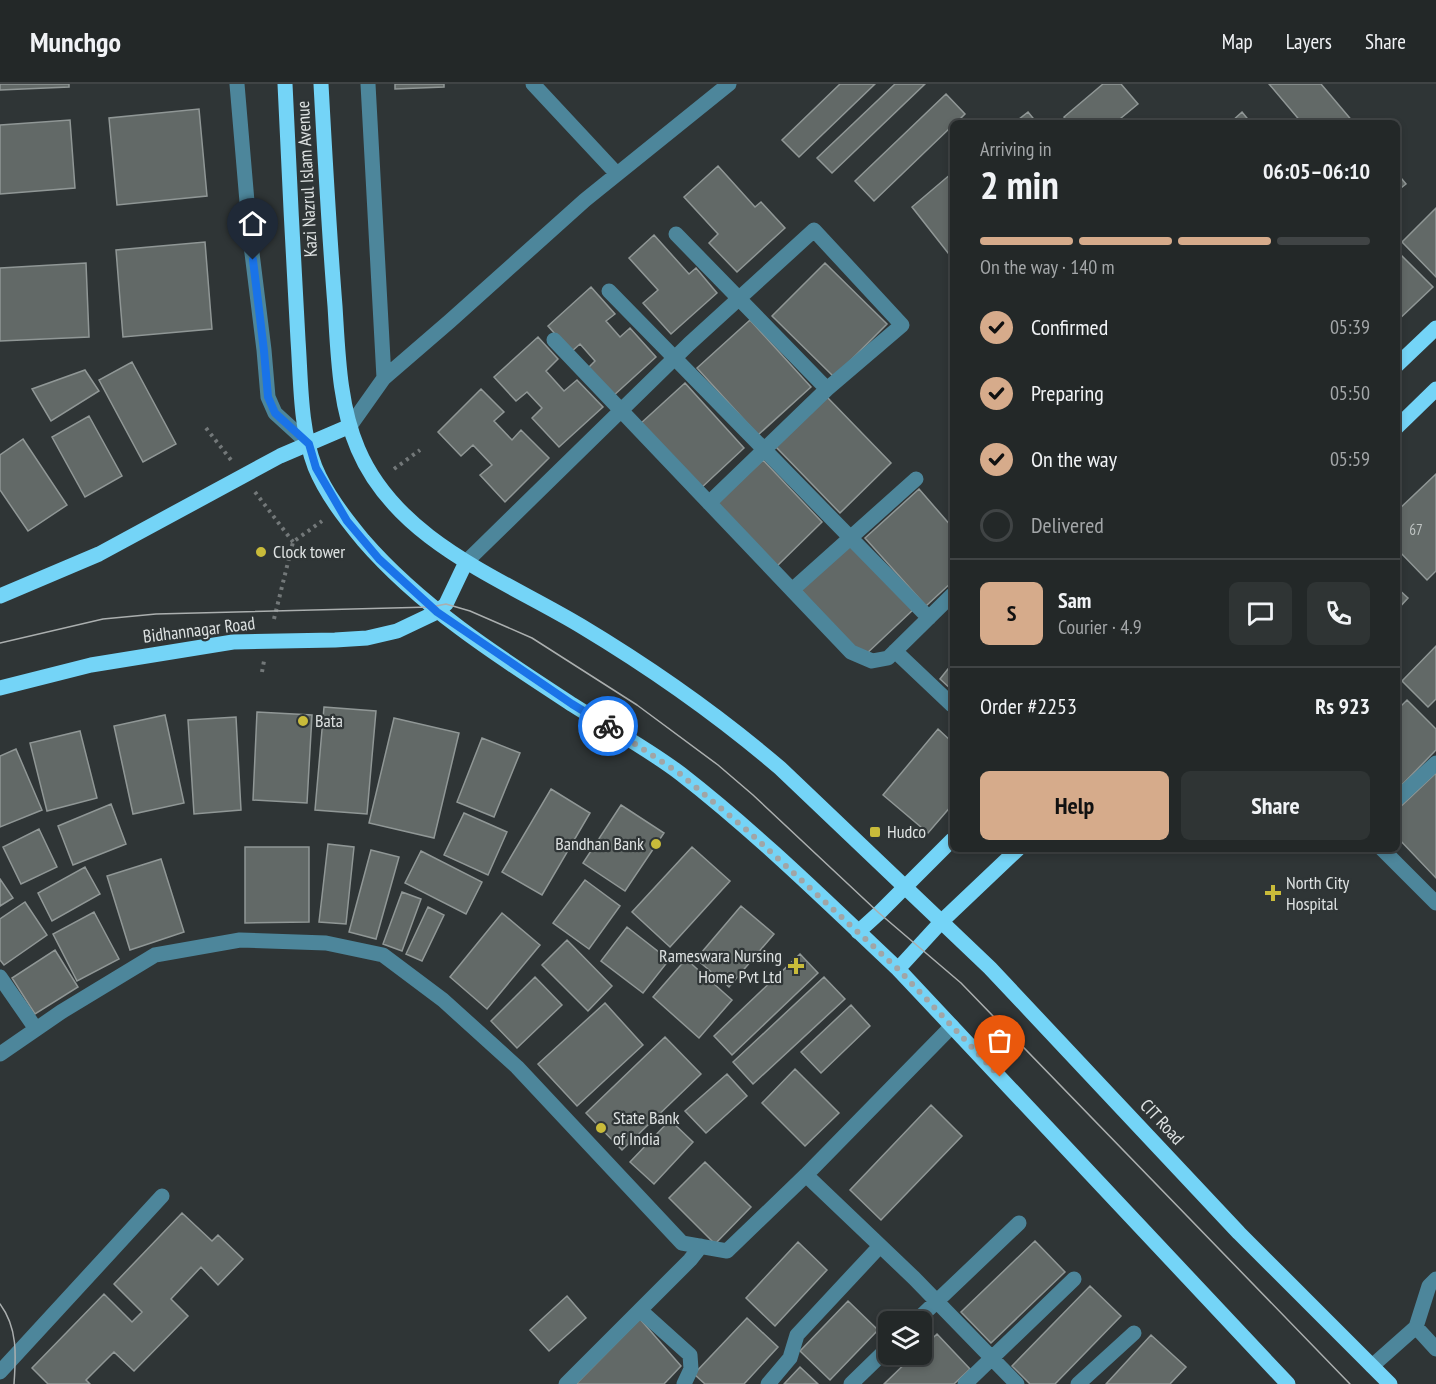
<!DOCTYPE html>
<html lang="en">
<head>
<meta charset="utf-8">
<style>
  :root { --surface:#232828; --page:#2f3434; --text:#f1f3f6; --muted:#a3a6a8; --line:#404445; --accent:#d6ab8b }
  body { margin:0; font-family:"PT Sans Narrow",sans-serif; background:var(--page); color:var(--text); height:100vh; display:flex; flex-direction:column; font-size:22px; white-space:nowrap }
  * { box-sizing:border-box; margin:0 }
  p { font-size:20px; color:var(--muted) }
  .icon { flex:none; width:33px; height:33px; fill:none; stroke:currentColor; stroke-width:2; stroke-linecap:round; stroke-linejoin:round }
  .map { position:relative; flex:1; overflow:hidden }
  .side { position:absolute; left:950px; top:36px; width:450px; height:732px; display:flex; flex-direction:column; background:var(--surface); border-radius:9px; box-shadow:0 3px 9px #0003,0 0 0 2px var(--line) }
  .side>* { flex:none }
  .controls { position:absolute; left:878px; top:1227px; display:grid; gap:12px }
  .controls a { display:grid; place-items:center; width:54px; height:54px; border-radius:9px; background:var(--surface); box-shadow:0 3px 9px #0003,0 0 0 2px var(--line); font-size:30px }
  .pin { position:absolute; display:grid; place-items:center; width:51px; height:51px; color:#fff; margin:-62px -26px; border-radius:50% 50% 50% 0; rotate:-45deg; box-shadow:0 0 6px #0007 }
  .pin .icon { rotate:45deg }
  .courier { position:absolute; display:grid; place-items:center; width:60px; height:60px; margin:-30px; border:4px solid #1a73e8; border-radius:50%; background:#fff; color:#222; box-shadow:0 2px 8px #0007 }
  .head em { font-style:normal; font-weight:800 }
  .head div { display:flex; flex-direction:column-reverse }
  .head { display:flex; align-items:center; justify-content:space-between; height:102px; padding:0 30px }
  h1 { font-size:39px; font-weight:800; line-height:45px }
  .bar { display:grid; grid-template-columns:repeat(4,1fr); gap:9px 6px; align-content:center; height:72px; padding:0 30px }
  .bar i { height:8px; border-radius:4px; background:var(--line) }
  .bar .selected { background:var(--accent) }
  .bar p { grid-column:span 4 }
  .line { display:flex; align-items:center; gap:15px; padding:0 30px; border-top:2px solid var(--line) }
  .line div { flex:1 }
  .round { display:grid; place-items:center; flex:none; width:63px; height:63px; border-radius:9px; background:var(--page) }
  ol { padding:0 30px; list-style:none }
  li { display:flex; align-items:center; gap:18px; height:66px }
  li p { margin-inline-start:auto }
  li .icon { padding:6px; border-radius:50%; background:var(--accent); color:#111; stroke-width:4 }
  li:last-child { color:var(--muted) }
  li i { width:33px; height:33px; border:3px solid var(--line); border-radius:50% }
  .cta { display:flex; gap:12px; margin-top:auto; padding:12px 30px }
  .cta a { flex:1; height:69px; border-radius:9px; background:var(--accent); color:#111; font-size:24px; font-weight:800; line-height:69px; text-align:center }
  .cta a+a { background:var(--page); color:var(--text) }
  header { display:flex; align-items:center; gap:36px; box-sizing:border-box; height:84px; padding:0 30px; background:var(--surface); border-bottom:2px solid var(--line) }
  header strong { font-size:28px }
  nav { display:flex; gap:33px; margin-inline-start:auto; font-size:21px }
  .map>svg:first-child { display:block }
  .building { fill:#626967; stroke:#909796; stroke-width:1.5 }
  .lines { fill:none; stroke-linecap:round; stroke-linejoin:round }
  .path { stroke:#737879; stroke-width:4; stroke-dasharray:3 4.5; stroke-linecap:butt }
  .minor { stroke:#4d869b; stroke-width:15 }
  .major { stroke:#74d4f7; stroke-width:15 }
  .tram { stroke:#abafaf; stroke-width:1.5 }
  .done { stroke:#a1a5a6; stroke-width:6; stroke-dasharray:0 10.8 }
  .route { stroke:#1a73e8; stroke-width:8 }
  .poi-dot { fill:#c9bb3a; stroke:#2f3536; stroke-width:2 }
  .labels { text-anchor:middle; stroke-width:4.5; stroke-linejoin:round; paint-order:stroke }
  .number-label { font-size:15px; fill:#bfc4c3 }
  .street-label { font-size:18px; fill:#dee2e2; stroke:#2f3536 }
  .poi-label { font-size:18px; fill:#dee2e2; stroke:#2f3536; text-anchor:start }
</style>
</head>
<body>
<header>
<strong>Munchgo</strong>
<nav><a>Map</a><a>Layers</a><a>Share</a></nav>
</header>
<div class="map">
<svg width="1436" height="1300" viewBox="0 0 1436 1300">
  <rect width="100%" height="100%" fill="#2f3536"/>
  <path class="building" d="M 0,0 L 69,0 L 69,3 L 0,6 Z
    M 395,0 L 444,0 L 444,3 L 395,5 Z
    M 840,0 L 875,0 L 799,73 L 782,56 Z
    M 895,0 L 925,0 L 832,89 L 817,74 Z
    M 1103,0 L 1121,0 L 1138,20 L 1115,39 L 1069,39 L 1064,33 Z
    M 1269,0 L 1321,0 L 1354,39 L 1302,39 Z
    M 946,10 L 965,30 L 956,39 L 952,39 L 952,42 L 874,117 L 855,97 Z
    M 199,25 L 207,112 L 117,121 L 109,34 Z
    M 1028,28 L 1037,39 L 1014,39 Z
    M 1242,28 L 1251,39 L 1230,39 Z
    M 70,36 L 75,104 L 0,110 L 0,41 Z
    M 718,82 L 755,123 L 761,118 L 785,144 L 737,188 L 709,159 L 718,150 L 684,113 Z
    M 1396,88 L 1406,100 L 1396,108 Z
    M 952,89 L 952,174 L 912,123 Z
    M 1436,124 L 1436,193 L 1402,158 Z
    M 654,151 L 689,190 L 696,184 L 717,209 L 671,250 L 643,219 L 658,206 L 629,174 Z
    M 205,158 L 212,245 L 123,253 L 116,166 Z
    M 1396,166 L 1433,203 L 1396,238 Z
    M 86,179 L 89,253 L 0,257 L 0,184 Z
    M 825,179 L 887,240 L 834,293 L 772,232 Z
    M 591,203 L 615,230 L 606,237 L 620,253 L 630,244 L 656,273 L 612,313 L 587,285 L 595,277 L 580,260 L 571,268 L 548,242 Z
    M 750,236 L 811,303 L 758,351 L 697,284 Z
    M 538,253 L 558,275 L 546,287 L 564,307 L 577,296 L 603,323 L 559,363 L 532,334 L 542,324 L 527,308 L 516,317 L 494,293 Z
    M 132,278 L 176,360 L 143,378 L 99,296 Z
    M 85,286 L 99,307 L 51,337 L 32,305 Z
    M 685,299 L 744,364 L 700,405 L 640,340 Z
    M 481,305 L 504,328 L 494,337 L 512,356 L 521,346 L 549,374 L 505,418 L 480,391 L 492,381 L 473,361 L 461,372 L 438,348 Z
    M 827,313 L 891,379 L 840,429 L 776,363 Z
    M 89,332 L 122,392 L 85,413 L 52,353 Z
    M 23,355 L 67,421 L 28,447 L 0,406 L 0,371 Z
    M 763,376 L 822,438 L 774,485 L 714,422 Z
    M 1436,390 L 1436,487 L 1427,496 L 1396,464 L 1396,428 Z
    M 919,405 L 952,443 L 952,498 L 926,522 L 865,454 Z
    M 852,457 L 915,524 L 863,573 L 800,505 Z
    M 1396,503 L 1408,514 L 1396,527 Z
    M 1436,562 L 1436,615 L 1428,623 L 1402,597 Z
    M 952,580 L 952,606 L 940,595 Z
    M 1407,616 L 1436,645 L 1436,666 L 1396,707 L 1396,627 Z
    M 324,623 L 376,627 L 367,730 L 315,726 Z
    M 257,628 L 312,631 L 307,719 L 253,716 Z
    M 165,631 L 184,719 L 133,730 L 114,642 Z
    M 236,633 L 241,726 L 194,730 L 188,636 Z
    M 394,634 L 459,649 L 434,754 L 369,739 Z
    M 938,645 L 952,658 L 952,721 L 928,749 L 883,711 Z
    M 80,647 L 97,714 L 47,727 L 30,659 Z
    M 482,654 L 520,669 L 494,733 L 457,718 Z
    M 16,665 L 42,726 L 0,743 L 0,672 Z
    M 1436,689 L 1436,794 L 1396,752 L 1396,727 Z
    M 551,705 L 590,729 L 542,811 L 502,788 Z
    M 111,720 L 126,760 L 73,781 L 58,742 Z
    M 621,721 L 664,749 L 625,807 L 583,779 Z
    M 464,729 L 507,748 L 488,791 L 444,771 Z
    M 39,745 L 57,783 L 21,800 L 3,763 Z
    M 328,760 L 354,763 L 346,840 L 319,838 Z
    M 245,763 L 309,763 L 309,838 L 245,839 Z
    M 692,763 L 730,797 L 670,863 L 632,828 Z
    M 371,766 L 399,773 L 376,855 L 349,848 Z
    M 421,767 L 482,798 L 466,830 L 405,799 Z
    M 161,775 L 184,848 L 130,866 L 107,792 Z
    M 85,783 L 100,810 L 52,837 L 38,809 Z
    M 0,795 L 13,814 L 0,822 Z
    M 585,796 L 620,822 L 589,865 L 553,839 Z
    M 402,808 L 421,815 L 402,867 L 383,860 Z
    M 25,818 L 47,851 L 4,881 L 0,876 L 0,835 Z
    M 741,822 L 774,850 L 729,903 L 696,875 Z
    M 428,823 L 444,831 L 422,877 L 406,870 Z
    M 94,828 L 119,875 L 77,897 L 53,850 Z
    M 502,829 L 540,861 L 487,925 L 450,893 Z
    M 627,843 L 669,876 L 643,909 L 601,877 Z
    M 567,856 L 612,902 L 588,927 L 542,881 Z
    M 55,866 L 78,903 L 35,930 L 12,894 Z
    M 800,870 L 818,889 L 732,971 L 714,952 Z
    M 686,875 L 732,916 L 699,954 L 653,913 Z
    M 535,893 L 562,921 L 517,964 L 491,937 Z
    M 824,893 L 845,915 L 753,1000 L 733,978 Z
    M 605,919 L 643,961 L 577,1022 L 538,980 Z
    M 851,921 L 870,942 L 821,989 L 801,968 Z
    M 665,953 L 701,990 L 622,1066 L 586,1029 Z
    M 795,985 L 839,1029 L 805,1062 L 762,1019 Z
    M 727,990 L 747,1012 L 706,1049 L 685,1027 Z
    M 931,1021 L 962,1052 L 881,1136 L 850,1106 Z
    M 670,1036 L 693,1058 L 654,1100 L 630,1078 Z
    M 705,1078 L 751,1123 L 715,1160 L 669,1114 Z
    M 182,1129 L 212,1157 L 218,1151 L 243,1175 L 218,1201 L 201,1183 L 171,1215 L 188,1232 L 134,1287 L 114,1268 L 86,1296 L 90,1300 L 48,1300 L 32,1284 L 104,1210 L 132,1238 L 142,1228 L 114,1200 Z
    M 1035,1157 L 1065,1188 L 991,1259 L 961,1228 Z
    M 798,1158 L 827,1186 L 775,1242 L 746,1214 Z
    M 1090,1202 L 1121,1232 L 1055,1300 L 1030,1300 L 1012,1282 Z
    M 567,1212 L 586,1234 L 549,1267 L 530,1246 Z
    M 848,1217 L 878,1246 L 830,1296 L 800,1267 Z
    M 747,1234 L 778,1263 L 744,1300 L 705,1300 L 694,1290 Z
    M 640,1235 L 681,1282 L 664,1300 L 576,1300 Z
    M 937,1250 L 970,1285 L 954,1300 L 884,1300 L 915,1270 L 921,1270 L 921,1265 Z
    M 1151,1251 L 1186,1283 L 1170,1300 L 1106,1300 Z
    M 800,1283 L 818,1300 L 784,1300 Z"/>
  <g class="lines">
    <path class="path" d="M 206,344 L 231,376
      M 394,385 L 420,366
      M 255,408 L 293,458
      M 274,535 L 293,458 L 322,437
      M 262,588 L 264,577"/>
    <path class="minor" d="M 237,0 L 250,153 L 264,266 L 268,313 L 275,329 L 309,360
      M 368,0 L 384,294
      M 533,0 L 617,90
      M 676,150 L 827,305
      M 609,207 L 929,534
      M 554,256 L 851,568 L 872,577 L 888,574 L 952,511
      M 350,342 L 384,294 L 450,237 L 585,116 L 729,0
      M 466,478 L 689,260 L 814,146 L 902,241 L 827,305 L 709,419
      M 792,506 L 916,395
      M 895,567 L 952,621
      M 1396,716 L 1436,679
      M 1382,765 L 1436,819
      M 0,893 L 36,945
      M 0,970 L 61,928 L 155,871 L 240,856 L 326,859 L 383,871 L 443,916 L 517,983 L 682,1159 L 727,1167 L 806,1091 L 952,942
      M 806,1091 L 914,1194 L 1017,1300
      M 1436,1195 L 1429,1202 L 1416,1243 L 1436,1265
      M 640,1226 L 690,1271 L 691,1285 L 684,1300
      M 915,1238 L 1019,1139
      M 1372,1282 L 1416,1243
      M 0,1288 L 162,1112
      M 566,1300 L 690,1176 L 701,1162
      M 768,1300 L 790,1274 L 797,1251 L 880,1162
      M 851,1300 L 888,1264
      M 965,1300 L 1074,1195
      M 1078,1300 L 1134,1249"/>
    <path class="major" d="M 285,0 C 289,85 293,171 298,256 C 301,298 300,344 315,383 C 326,410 345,434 363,456 C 421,523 499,573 573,621 C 609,644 647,664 681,690 C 758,750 828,819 898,885 L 1288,1300
      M 321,0 C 325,74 329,148 335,222 C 338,269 339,321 358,365 C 397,457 501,494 581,542 C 651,584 718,631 780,684 L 990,884 L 1239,1149 L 1390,1300
      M 1396,282 L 1436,244
      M 1396,344 L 1436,305
      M 0,512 L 99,470 L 280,372 L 350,342
      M 0,604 L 91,581 L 233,558 L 335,556 L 367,554 L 397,547 L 437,528 L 446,520 L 466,478
      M 858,848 L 879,829 L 952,756
      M 898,885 L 942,837 L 1018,765"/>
    <path class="tram" d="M 0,559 L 103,535 L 156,530 L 431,523 L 446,520 L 470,527 L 532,554 L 637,621 L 718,681 L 753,711 L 879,829 L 961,899 L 1350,1300
      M 0,1220 C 18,1244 16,1272 14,1300"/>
  </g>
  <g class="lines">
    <path class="done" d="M 608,642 L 679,689 L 749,748 L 898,885 L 1000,993"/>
    <path class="route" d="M 253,176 L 264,267 L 268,313 L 275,329 L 309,360 L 316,384 L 347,437 L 379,475 L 437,528 L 572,620 L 608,642"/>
  </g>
  <g class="poi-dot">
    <circle cx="261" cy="468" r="6"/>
    <circle cx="303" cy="637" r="6"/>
    <rect x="869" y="742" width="12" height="12" rx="3"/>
    <circle cx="656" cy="760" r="6"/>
    <path d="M1270 800h6v6h6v6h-6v6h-6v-6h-6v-6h6z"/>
    <path d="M793 873h6v6h6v6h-6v6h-6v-6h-6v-6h6z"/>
    <circle cx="601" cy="1044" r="6"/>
  </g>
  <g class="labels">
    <g class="number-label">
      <text x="1416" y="451">67</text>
    </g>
    <g class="street-label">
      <text transform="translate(307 95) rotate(-93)" y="6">Kazi Nazrul Islam Avenue</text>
      <text transform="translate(199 546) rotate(-7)" y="6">Bidhannagar Road</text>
      <text transform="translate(1162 1038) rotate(47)" y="6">CIT Road</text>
    </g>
    <g class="poi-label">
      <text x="273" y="474">Clock tower</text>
      <text x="315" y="643">Bata</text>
      <text x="887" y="754">Hudco</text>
      <text x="644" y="766" text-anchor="end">Bandhan Bank</text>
      <text x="1286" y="805">North City<tspan x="1286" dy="21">Hospital</tspan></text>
      <text x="782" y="878" text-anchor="end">Rameswara Nursing<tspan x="782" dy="21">Home Pvt Ltd</tspan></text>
      <text x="613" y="1040">State Bank<tspan x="613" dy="21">of India</tspan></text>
    </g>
  </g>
</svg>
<div class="controls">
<a><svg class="icon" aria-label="layers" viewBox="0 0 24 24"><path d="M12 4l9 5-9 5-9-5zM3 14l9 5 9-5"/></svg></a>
</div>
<div class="pin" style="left:1000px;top:993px;background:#ea580c"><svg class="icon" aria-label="bag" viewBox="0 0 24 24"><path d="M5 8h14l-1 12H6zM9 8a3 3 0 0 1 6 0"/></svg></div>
<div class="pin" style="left:253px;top:176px;background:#1f2937"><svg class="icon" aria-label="home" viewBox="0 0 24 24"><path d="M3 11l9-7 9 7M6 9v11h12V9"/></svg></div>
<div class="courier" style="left:608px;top:642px"><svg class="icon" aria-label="bike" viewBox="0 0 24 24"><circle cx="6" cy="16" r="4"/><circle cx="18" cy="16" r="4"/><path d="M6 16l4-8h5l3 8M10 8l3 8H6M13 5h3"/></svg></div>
<section class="side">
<div class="head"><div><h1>2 min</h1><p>Arriving in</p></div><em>06:05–06:10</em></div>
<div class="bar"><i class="selected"></i><i class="selected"></i><i class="selected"></i><i></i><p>On the way · 140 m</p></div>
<ol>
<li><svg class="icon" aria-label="check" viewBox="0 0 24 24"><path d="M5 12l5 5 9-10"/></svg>Confirmed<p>05:39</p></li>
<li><svg class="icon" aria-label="check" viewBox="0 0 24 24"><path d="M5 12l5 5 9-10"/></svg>Preparing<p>05:50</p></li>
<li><svg class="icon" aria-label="check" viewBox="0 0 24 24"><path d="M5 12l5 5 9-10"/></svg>On the way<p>05:59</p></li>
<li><i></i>Delivered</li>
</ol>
<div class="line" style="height:108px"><b class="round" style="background:var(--accent);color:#111">S</b><div><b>Sam</b><p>Courier · 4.9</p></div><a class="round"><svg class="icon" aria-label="chat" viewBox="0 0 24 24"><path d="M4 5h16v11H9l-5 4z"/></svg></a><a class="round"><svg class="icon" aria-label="phone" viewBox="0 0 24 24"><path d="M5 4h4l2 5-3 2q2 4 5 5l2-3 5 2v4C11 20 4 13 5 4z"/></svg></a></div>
<div class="line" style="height:78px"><div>Order #2253</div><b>Rs 923</b></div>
<div class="cta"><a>Help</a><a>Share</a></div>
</section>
</div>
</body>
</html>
